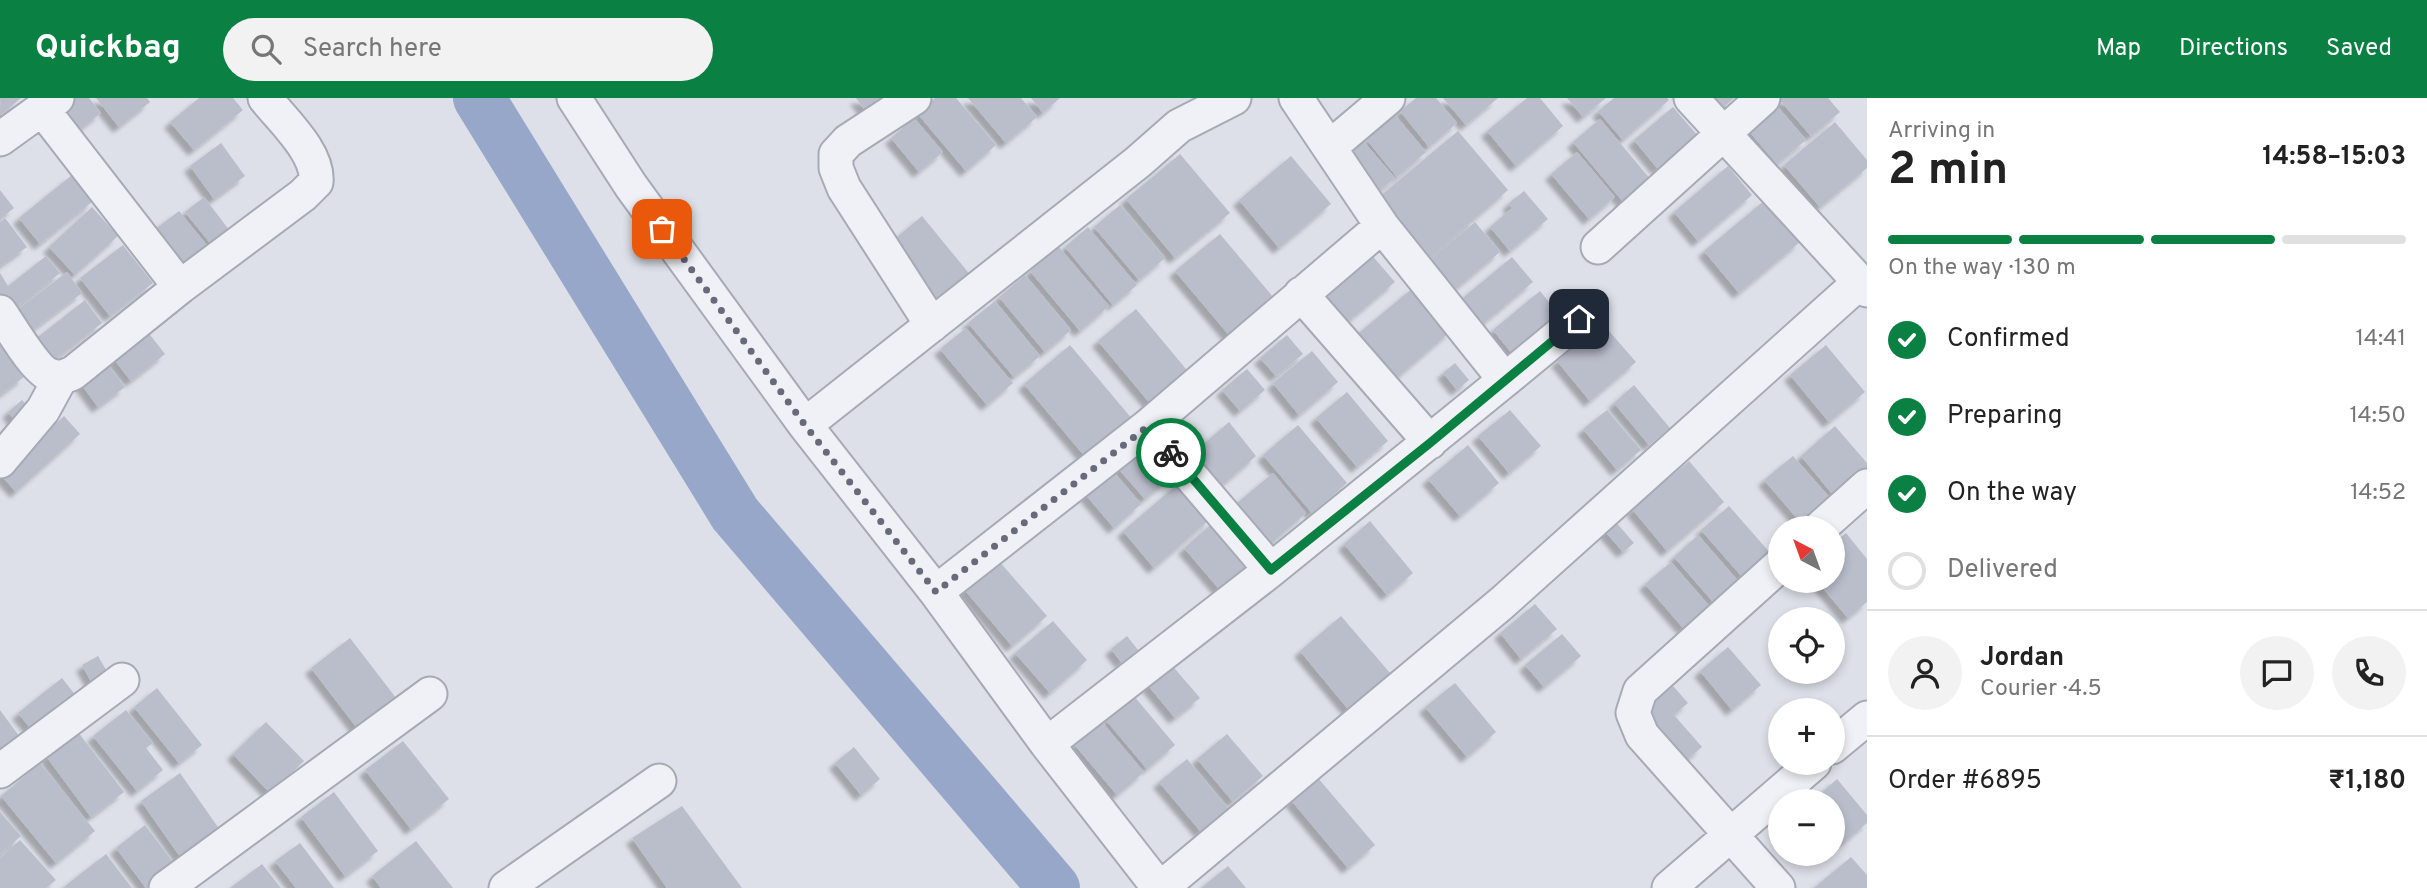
<!DOCTYPE html>
<html lang="en">
<head>
<meta charset="utf-8">
<style>
  :root { --surface:#fff; --page:#f2f2f2; --text:#222; --muted:#767676; --line:#e0e0e0; --accent:#0b8043 }
  body { margin:0; font-family:Overpass,sans-serif; background:var(--page); color:var(--text); height:100vh; display:flex; flex-direction:column; font-size:26px; white-space:nowrap }
  * { box-sizing:border-box; margin:0 }
  p { font-size:23px; color:var(--muted) }
  .icon { flex:none; width:38px; height:38px; fill:none; stroke:currentColor; stroke-width:2; stroke-linecap:round; stroke-linejoin:round }
  .map { position:relative; flex:1; overflow:hidden }
  .sheet { display:flex; flex-direction:column; background:var(--surface); width:560px }
  .sheet>* { flex:none }
  .needle { width:46px; rotate:319deg }
  .tools { position:absolute; left:1768px; top:418px; display:grid; gap:14px }
  .tools a { display:grid; place-items:center; width:77px; height:77px; border-radius:50%; background:var(--surface); box-shadow:0 4px 10px #0003; font-size:35px }
  .pin { position:absolute; display:grid; place-items:center; width:60px; height:60px; color:#fff; margin:-30px; border-radius:14px; box-shadow:0 4px 10px #0006 }
  .courier { position:absolute; display:grid; place-items:center; width:70px; height:70px; margin:-35px; border:5px solid #0b8043; border-radius:50%; background:#fff; color:#222; box-shadow:0 2px 9px #0007 }
  .summary em { font-style:normal; font-weight:700 }
  .summary div { display:flex; flex-direction:column-reverse }
  .summary { display:flex; align-items:center; justify-content:space-between; height:119px; padding:0 21px }
  h1 { font-size:46px; font-weight:700; line-height:52px }
  .bar { display:grid; grid-template-columns:repeat(4,1fr); gap:10px 7px; align-content:center; height:84px; padding:0 21px }
  .bar i { height:9px; border-radius:5px; background:var(--line) }
  .bar .selected { background:var(--accent) }
  .bar p { grid-column:span 4 }
  .line { display:flex; align-items:center; gap:18px; padding:0 21px; border-top:2px solid var(--line) }
  .line div { flex:1 }
  .round { display:grid; place-items:center; flex:none; width:74px; height:74px; border-radius:37px; background:var(--page) }
  ol { padding:0 21px; list-style:none }
  li { display:flex; align-items:center; gap:21px; height:77px }
  li p { margin-inline-start:auto }
  li .icon { padding:7px; border-radius:50%; background:var(--accent); color:#fff; stroke-width:4 }
  li:last-child { color:var(--muted) }
  li i { width:38px; height:38px; border:4px solid var(--line); border-radius:50% }
  header { display:flex; align-items:center; gap:42px; box-sizing:border-box; height:98px; padding:0 35px; background:var(--accent); color:#fff }
  header strong { font-size:33px }
  nav { display:flex; gap:38px; margin-inline-start:auto; font-size:24px }
  .search { width:490px; height:63px; background:var(--page); display:flex; align-items:center; gap:18px; box-sizing:border-box; padding:0 24px; border-radius:38px; color:var(--muted); font-size:26px }
  main { display:flex; flex:1; min-height:0 }
  .map>svg:first-child { display:block }
  .lines { fill:none; stroke-linecap:round; stroke-linejoin:round }
  .river { stroke:#96a7ca; stroke-width:52 }
  .building { fill:#babecb; filter:url(#shadow) }
  .minor-casing { stroke:#a6aab5; stroke-width:37 }
  .minor { stroke:#f0f1f6; stroke-width:33 }
  .done { stroke:#666a7a; stroke-width:7; stroke-dasharray:0 12.6 }
  .route { stroke:#0b8043; stroke-width:9 }
</style>
</head>
<body>
<header>
<strong>Quickbag</strong>
<div class="search"><svg class="icon" aria-label="search" viewBox="0 0 24 24"><circle cx="10" cy="10" r="6"/><path d="M15 15l6 6"/></svg>Search here</div>
<nav><a>Map</a><a>Directions</a><a>Saved</a></nav>
</header>
<main>
<div class="map">
<svg width="1867" height="790" viewBox="0 0 1867 790">
  <defs>
    <filter id="shadow"><feDropShadow dx="-6" dy="6" stdDeviation="2" flood-color="#0004"/></filter>
  </defs>
  <rect width="100%" height="100%" fill="#dde0e8"/>
  <g class="lines">
    <path class="river" d="M 479,0 L 735,416 L 1054,790"/>
  </g>
  <path class="building" d="M 0,0 L 21,0 L 1,17 Z
    M 70,0 L 89,0 L 101,15 L 78,33 L 59,9 Z
    M 96,0 L 147,0 L 150,4 L 119,29 Z
    M 199,0 L 233,0 L 243,12 L 194,52 L 170,24 Z
    M 856,0 L 901,0 L 871,21 Z
    M 935,0 L 956,0 L 996,47 L 966,73 L 917,15 Z
    M 968,0 L 1021,0 L 1037,19 L 1006,45 Z
    M 1031,0 L 1060,0 L 1043,15 Z
    M 1416,0 L 1436,0 L 1457,25 L 1429,49 L 1400,13 Z
    M 1443,0 L 1498,0 L 1466,27 Z
    M 1527,0 L 1540,0 L 1563,28 L 1516,68 L 1487,33 Z
    M 1567,0 L 1606,0 L 1583,19 Z
    M 1614,0 L 1667,0 L 1669,2 L 1623,42 L 1598,13 Z
    M 1715,0 L 1734,0 L 1723,10 Z
    M 1778,0 L 1828,0 L 1840,14 L 1811,38 Z
    M 1771,1 L 1806,42 L 1777,66 L 1742,25 Z
    M 1673,9 L 1698,38 L 1658,71 L 1634,42 Z
    M 1395,17 L 1426,54 L 1397,79 L 1367,42 Z
    M 914,20 L 943,54 L 919,74 L 891,40 Z
    M 1600,21 L 1651,82 L 1624,105 L 1573,44 Z
    M 1835,24 L 1867,62 L 1867,70 L 1820,109 L 1784,67 Z
    M 1458,33 L 1508,92 L 1429,160 L 1378,100 Z
    M 1364,44 L 1395,80 L 1376,95 L 1346,60 Z
    M 221,45 L 245,78 L 214,101 L 190,68 Z
    M 1577,54 L 1615,99 L 1589,121 L 1551,76 Z
    M 1180,56 L 1230,115 L 1175,160 L 1126,101 Z
    M 1291,58 L 1331,106 L 1279,150 L 1239,102 Z
    M 1728,68 L 1752,97 L 1698,143 L 1674,114 Z
    M 72,77 L 93,103 L 40,146 L 19,120 Z
    M 0,92 L 14,110 L 0,121 Z
    M 1524,93 L 1548,121 L 1510,153 L 1490,129 L 1512,110 L 1508,106 Z
    M 204,99 L 233,137 L 215,151 L 185,114 Z
    M 1765,102 L 1800,144 L 1739,195 L 1704,153 Z
    M 1120,107 L 1165,160 L 1139,182 L 1094,129 Z
    M 92,109 L 118,138 L 75,177 L 49,149 Z
    M 179,113 L 214,156 L 184,179 L 150,135 Z
    M 922,118 L 972,179 L 939,206 L 889,146 Z
    M 5,120 L 27,149 L 0,168 L 0,124 Z
    M 1475,124 L 1500,154 L 1453,193 L 1427,164 Z
    M 1088,129 L 1137,187 L 1113,207 L 1065,149 Z
    M 1220,136 L 1279,206 L 1234,243 L 1175,173 Z
    M 123,147 L 153,185 L 110,218 L 80,180 Z
    M 1059,149 L 1109,208 L 1080,233 L 1030,173 Z
    M 1369,154 L 1395,184 L 1344,227 L 1319,196 Z
    M 46,158 L 60,175 L 8,216 L 0,205 L 0,175 L 8,188 Z
    M 1512,159 L 1533,184 L 1478,230 L 1458,204 Z
    M 67,174 L 82,195 L 26,237 L 10,217 Z
    M 1025,177 L 1071,232 L 1045,254 L 999,199 Z
    M 1414,189 L 1451,233 L 1392,284 L 1354,239 Z
    M 1540,193 L 1562,220 L 1515,259 L 1493,232 Z
    M 85,202 L 102,225 L 47,268 L 29,246 Z
    M 995,203 L 1040,258 L 1014,279 L 968,225 Z
    M 1136,211 L 1191,277 L 1153,309 L 1098,243 Z
    M 1602,225 L 1636,264 L 1590,303 L 1557,263 Z
    M 966,230 L 1013,285 L 987,307 L 940,251 Z
    M 147,233 L 165,256 L 131,283 L 113,260 Z
    M 1287,237 L 1303,256 L 1276,278 L 1260,260 Z
    M 1070,247 L 1133,322 L 1087,361 L 1024,286 Z
    M 1826,247 L 1865,294 L 1829,324 L 1790,277 Z
    M 0,248 L 24,279 L 0,297 Z
    M 1312,253 L 1338,284 L 1299,317 L 1273,285 Z
    M 105,263 L 125,289 L 98,309 L 79,283 Z
    M 1455,265 L 1469,282 L 1457,292 L 1443,275 Z
    M 1247,271 L 1265,292 L 1240,313 L 1222,292 Z
    M 1634,287 L 1670,330 L 1649,347 L 1614,305 Z
    M 1347,294 L 1388,343 L 1357,369 L 1316,320 Z
    M 22,302 L 35,315 L 19,328 L 8,314 Z
    M 1510,312 L 1541,348 L 1509,375 L 1478,338 Z
    M 1607,312 L 1641,352 L 1617,372 L 1583,331 Z
    M 64,318 L 80,336 L 16,394 L 0,376 Z
    M 1229,324 L 1256,358 L 1218,391 L 1190,358 Z
    M 1298,327 L 1347,385 L 1312,415 L 1263,357 Z
    M 1835,328 L 1867,365 L 1867,378 L 1838,403 L 1801,358 Z
    M 1145,344 L 1173,377 L 1145,401 L 1117,369 Z
    M 1468,347 L 1499,385 L 1460,418 L 1428,381 Z
    M 1793,358 L 1830,400 L 1801,425 L 1764,382 Z
    M 1689,363 L 1724,404 L 1667,453 L 1632,411 Z
    M 1112,372 L 1141,406 L 1114,430 L 1085,396 Z
    M 1273,375 L 1306,415 L 1266,450 L 1231,410 Z
    M 1179,385 L 1210,421 L 1154,470 L 1123,433 Z
    M 1729,408 L 1772,457 L 1744,481 L 1701,432 Z
    M 1614,422 L 1634,445 L 1623,454 L 1603,431 Z
    M 1215,423 L 1251,465 L 1220,492 L 1184,450 Z
    M 1370,423 L 1413,475 L 1387,497 L 1344,446 Z
    M 1846,435 L 1867,461 L 1867,504 L 1848,520 L 1817,483 L 1832,483 L 1832,446 Z
    M 1698,437 L 1738,483 L 1714,505 L 1674,459 Z
    M 998,462 L 1047,518 L 1012,548 L 964,491 Z
    M 1671,464 L 1710,509 L 1684,531 L 1645,486 Z
    M 1535,506 L 1557,531 L 1521,561 L 1500,535 Z
    M 1341,518 L 1396,582 L 1353,617 L 1300,553 Z
    M 1053,523 L 1087,562 L 1050,595 L 1015,555 Z
    M 1562,536 L 1581,558 L 1544,589 L 1525,567 Z
    M 1127,538 L 1138,552 L 1122,565 L 1111,551 Z
    M 350,540 L 403,609 L 364,639 L 311,570 Z
    M 1728,549 L 1761,587 L 1732,612 L 1700,573 Z
    M 98,558 L 109,577 L 93,587 L 82,567 Z
    M 1170,565 L 1200,600 L 1175,620 L 1146,585 Z
    M 62,580 L 81,604 L 36,637 L 18,615 Z
    M 1455,585 L 1496,634 L 1467,659 L 1425,609 Z
    M 1673,588 L 1688,605 L 1674,617 L 1702,649 L 1683,665 L 1641,616 Z
    M 157,590 L 202,647 L 179,665 L 134,609 Z
    M 1134,598 L 1175,647 L 1147,671 L 1106,622 Z
    M 0,612 L 22,642 L 0,659 Z
    M 126,612 L 153,645 L 146,650 L 163,672 L 137,693 L 93,638 Z
    M 1101,623 L 1144,674 L 1117,697 L 1074,646 Z
    M 266,624 L 304,663 L 270,695 L 233,656 Z
    M 78,634 L 124,694 L 91,719 L 46,658 Z
    M 1227,636 L 1263,678 L 1233,704 L 1197,661 Z
    M 403,643 L 449,701 L 411,731 L 365,672 Z
    M 854,649 L 880,681 L 861,697 L 835,665 Z
    M 1187,661 L 1229,711 L 1201,734 L 1159,684 Z
    M 40,665 L 95,733 L 56,765 L 1,698 Z
    M 180,675 L 220,732 L 181,760 L 141,703 Z
    M 1318,680 L 1375,747 L 1348,770 L 1291,702 Z
    M 1837,681 L 1867,717 L 1867,725 L 1844,744 L 1832,730 L 1832,704 L 1811,704 Z
    M 334,694 L 378,753 L 345,778 L 301,719 Z
    M 682,708 L 742,790 L 667,790 L 632,740 Z
    M 0,714 L 21,738 L 0,756 Z
    M 145,727 L 176,768 L 146,790 L 116,750 Z
    M 20,742 L 56,782 L 46,790 L 0,790 L 0,760 Z
    M 416,743 L 453,790 L 381,790 L 372,778 Z
    M 300,745 L 334,790 L 296,790 L 275,763 Z
    M 106,756 L 132,790 L 67,790 L 65,788 Z
    M 1851,759 L 1867,777 L 1867,790 L 1814,790 Z
    M 262,766 L 281,790 L 230,790 Z
    M 1228,768 L 1246,790 L 1201,790 Z"/>
  <g class="lines">
    <g class="minor-casing">
      <path id="minor" d="M 574,0 L 631,88 L 805,327 L 936,494 L 1047,646 L 1159,790
        M 914,0 L 848,43 L 836,56 L 836,70 L 844,90 L 932,227
        M 1691,0 L 1867,192
        M 43,12 L 180,189
        M 0,41 L 57,0
        M 1330,49 L 1388,0
        M 1598,149 L 1763,0
        M 1301,196 L 1430,344
        M 0,214 C 10,228 36,274 52,278 C 59,281 66,278 73,275 L 180,189 L 303,97 L 316,84 C 319,55 283,23 265,0
        M 1505,282 L 1579,221
        M 805,327 L 1138,64 L 1179,28 L 1234,0
        M 1148,328 L 1271,472
        M 0,363 L 43,312 L 61,279
        M 1820,430 L 1867,388
        M 936,494 L 1148,328 L 1382,128
        M 1047,646 L 1271,472 L 1505,282 L 1382,128 L 1296,0
        M 1832,649 L 1867,620
        M 0,673 L 122,582
        M 166,790 L 430,596
        M 506,790 L 659,683
        M 1161,790 L 1502,505 L 1860,184
        M 1669,790 L 1814,665
        M 1778,790 L 1642,637 L 1633,615 L 1640,593 L 1780,467"/>
    </g>
    <use href="#minor" class="minor"/>
  </g>
  <g class="lines">
    <path class="done" d="M 662,131 L 805,327 L 936,494 L 1148,328 L 1171,355"/>
    <path class="route" d="M 1171,355 L 1271,472 L 1430,345 L 1579,221"/>
  </g>
</svg>
<div class="tools">
<a><svg class="needle" viewBox="-14 -14 28 28"><path d="M0-13l5 13h-10z" fill="#e53935"/><path d="M0 13l5-13h-10z" fill="#767676"/></svg></a>
<a><svg class="icon" aria-label="locate" viewBox="0 0 24 24"><circle cx="12" cy="12" r="6"/><path d="M12 2v4M12 18v4M2 12h4M18 12h4"/></svg></a>
<a>+</a>
<a>−</a>
</div>
<div class="pin" style="left:662px;top:131px;background:#ea580c"><svg class="icon" aria-label="bag" viewBox="0 0 24 24"><path d="M5 8h14l-1 12H6zM9 8a3 3 0 0 1 6 0"/></svg></div>
<div class="pin" style="left:1579px;top:221px;background:#1f2937"><svg class="icon" aria-label="home" viewBox="0 0 24 24"><path d="M3 11l9-7 9 7M6 9v11h12V9"/></svg></div>
<div class="courier" style="left:1171px;top:355px"><svg class="icon" aria-label="bike" viewBox="0 0 24 24"><circle cx="6" cy="16" r="4"/><circle cx="18" cy="16" r="4"/><path d="M6 16l4-8h5l3 8M10 8l3 8H6M13 5h3"/></svg></div>
</div>
<section class="sheet">
<div class="summary"><div><h1>2 min</h1><p>Arriving in</p></div><em>14:58–15:03</em></div>
<div class="bar"><i class="selected"></i><i class="selected"></i><i class="selected"></i><i></i><p>On the way · 130 m</p></div>
<ol>
<li><svg class="icon" aria-label="check" viewBox="0 0 24 24"><path d="M5 12l5 5 9-10"/></svg>Confirmed<p>14:41</p></li>
<li><svg class="icon" aria-label="check" viewBox="0 0 24 24"><path d="M5 12l5 5 9-10"/></svg>Preparing<p>14:50</p></li>
<li><svg class="icon" aria-label="check" viewBox="0 0 24 24"><path d="M5 12l5 5 9-10"/></svg>On the way<p>14:52</p></li>
<li><i></i>Delivered</li>
</ol>
<div class="line" style="height:126px"><a class="round"><svg class="icon" aria-label="person" viewBox="0 0 24 24"><circle cx="12" cy="8" r="4"/><path d="M4 21q1-7 8-7t8 7"/></svg></a><div><b>Jordan</b><p>Courier · 4.5</p></div><a class="round"><svg class="icon" aria-label="chat" viewBox="0 0 24 24"><path d="M4 5h16v11H9l-5 4z"/></svg></a><a class="round"><svg class="icon" aria-label="phone" viewBox="0 0 24 24"><path d="M5 4h4l2 5-3 2q2 4 5 5l2-3 5 2v4C11 20 4 13 5 4z"/></svg></a></div>
<div class="line" style="height:91px"><div>Order #6895</div><b>₹1,180</b></div>
</section>
</main>
</body>
</html>
